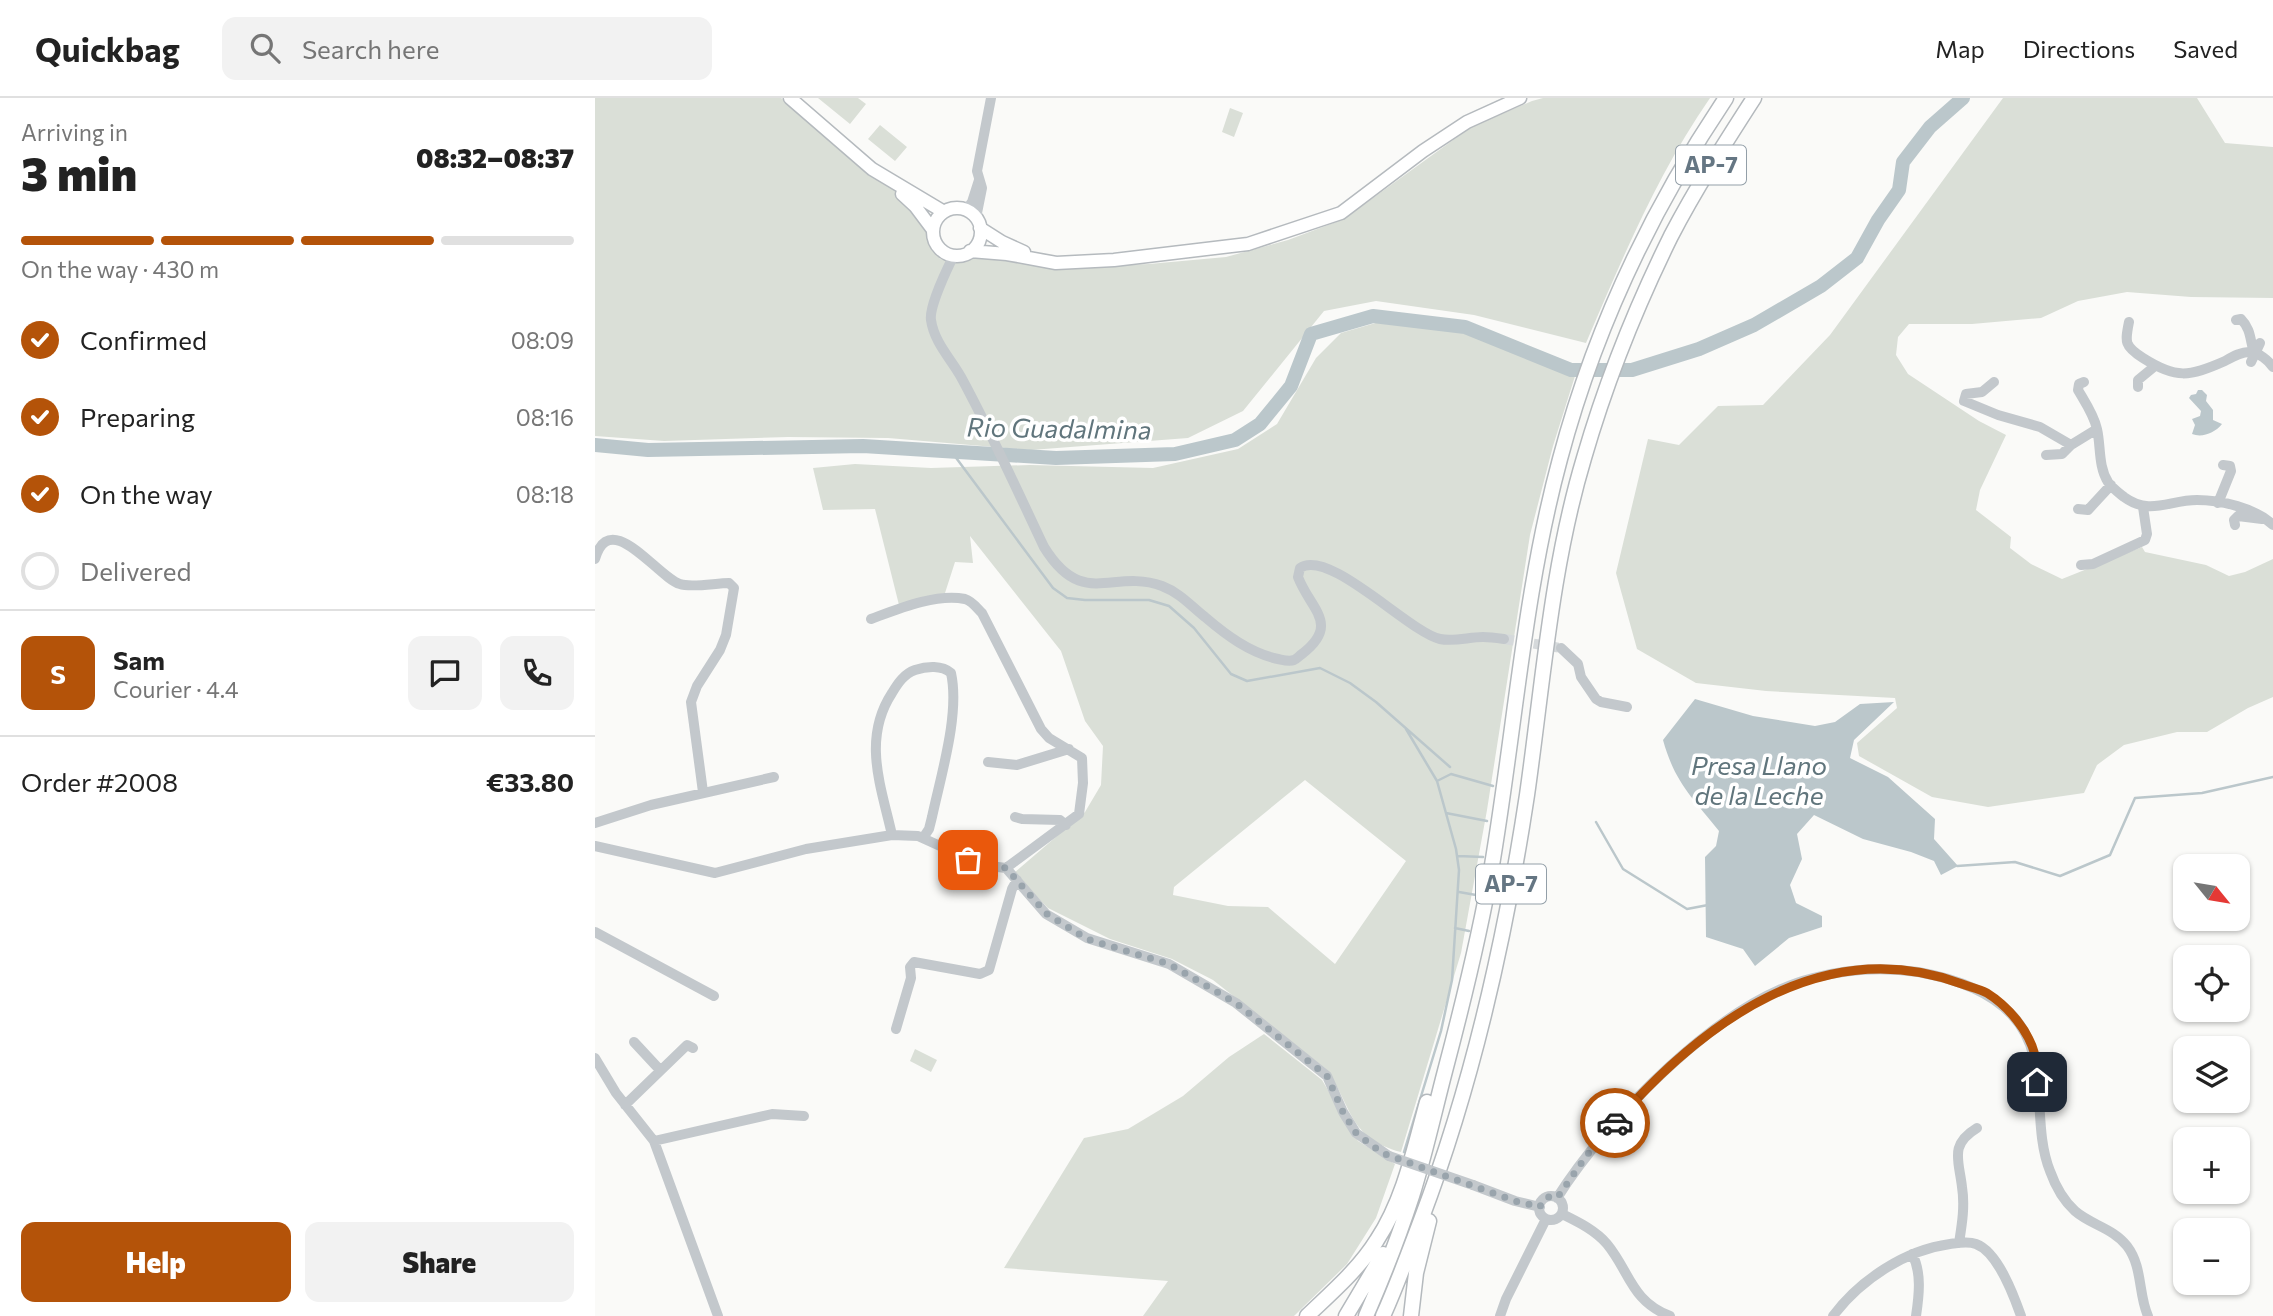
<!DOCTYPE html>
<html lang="en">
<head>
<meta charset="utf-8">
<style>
  :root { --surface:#fff; --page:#f2f2f2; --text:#222; --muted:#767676; --line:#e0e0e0; --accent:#b45309 }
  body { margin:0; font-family:Commissioner,sans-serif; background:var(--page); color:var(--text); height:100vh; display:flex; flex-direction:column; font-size:26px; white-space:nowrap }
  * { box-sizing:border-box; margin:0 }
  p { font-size:23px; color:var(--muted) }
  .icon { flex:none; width:38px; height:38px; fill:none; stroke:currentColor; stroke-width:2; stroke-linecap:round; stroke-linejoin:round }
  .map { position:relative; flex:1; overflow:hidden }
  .details { display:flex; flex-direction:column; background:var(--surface); width:595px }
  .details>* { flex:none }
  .needle { width:46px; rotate:120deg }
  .tools { position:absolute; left:1578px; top:756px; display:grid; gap:14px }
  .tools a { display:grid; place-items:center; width:77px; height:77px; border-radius:14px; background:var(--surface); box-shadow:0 2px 5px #0004; font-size:35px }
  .pin { position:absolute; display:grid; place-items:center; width:60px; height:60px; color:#fff; margin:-30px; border-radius:14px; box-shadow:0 4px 10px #0006 }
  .courier { position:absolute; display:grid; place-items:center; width:70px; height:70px; margin:-35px; border:5px solid #b45309; border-radius:50%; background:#fff; color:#222; box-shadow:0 2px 9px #0007 }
  .head em { font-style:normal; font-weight:800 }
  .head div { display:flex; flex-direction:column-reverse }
  .head { display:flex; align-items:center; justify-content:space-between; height:119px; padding:0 21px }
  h1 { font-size:46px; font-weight:800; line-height:52px }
  .bar { display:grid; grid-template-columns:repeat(4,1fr); gap:10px 7px; align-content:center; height:84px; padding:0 21px }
  .bar i { height:9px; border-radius:5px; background:var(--line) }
  .bar .on { background:var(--accent) }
  .bar p { grid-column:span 4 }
  .line { display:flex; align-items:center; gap:18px; padding:0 21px; border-top:2px solid var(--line) }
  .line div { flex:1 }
  .round { display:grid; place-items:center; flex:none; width:74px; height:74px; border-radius:14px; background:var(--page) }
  ol { padding:0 21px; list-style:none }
  li { display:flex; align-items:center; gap:21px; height:77px }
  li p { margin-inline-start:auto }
  li .icon { padding:7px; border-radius:50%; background:var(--accent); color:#fff; stroke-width:4 }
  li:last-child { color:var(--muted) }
  li i { width:38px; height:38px; border:4px solid var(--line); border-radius:50% }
  .cta { display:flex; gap:14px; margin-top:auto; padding:14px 21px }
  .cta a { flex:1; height:80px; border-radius:14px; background:var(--accent); color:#fff; font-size:28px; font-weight:800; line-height:80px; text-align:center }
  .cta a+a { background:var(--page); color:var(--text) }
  header { display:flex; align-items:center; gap:42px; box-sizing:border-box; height:98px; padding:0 35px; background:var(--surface); border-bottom:2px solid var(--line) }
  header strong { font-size:33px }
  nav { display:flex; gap:38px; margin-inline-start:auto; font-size:24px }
  .search { width:490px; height:63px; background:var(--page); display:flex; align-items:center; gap:18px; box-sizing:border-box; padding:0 24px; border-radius:14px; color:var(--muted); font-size:26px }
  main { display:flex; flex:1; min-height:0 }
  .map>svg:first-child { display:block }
  .green { fill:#dadfd7; fill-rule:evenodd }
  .water { fill:#bbc7cb }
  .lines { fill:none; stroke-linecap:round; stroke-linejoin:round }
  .stream { stroke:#bbc7cb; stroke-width:2.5 }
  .river { stroke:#bbc7cb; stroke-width:14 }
  .minor-tunnel { stroke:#d5d9db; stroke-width:10; stroke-dasharray:10 5; stroke-linecap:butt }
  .major-casing { stroke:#b5babe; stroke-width:15 }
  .highway-casing { stroke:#b4b9bd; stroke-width:17 }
  .minor { stroke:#c3c8cc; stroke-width:10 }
  .major { stroke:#fff; stroke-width:12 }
  .highway { stroke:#fff; stroke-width:14 }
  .minor-bridge { stroke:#c3c8cc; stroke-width:10 }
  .done { stroke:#99a4ac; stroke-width:7; stroke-dasharray:0 12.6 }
  .route { stroke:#b45309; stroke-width:9 }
  .labels { text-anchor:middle; stroke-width:7; stroke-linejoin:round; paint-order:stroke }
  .shield { fill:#fff; stroke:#939fa8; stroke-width:2 }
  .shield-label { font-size:23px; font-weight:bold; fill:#657683 }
  .water-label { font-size:26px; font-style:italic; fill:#60757c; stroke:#fff }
</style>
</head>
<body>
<header>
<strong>Quickbag</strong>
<div class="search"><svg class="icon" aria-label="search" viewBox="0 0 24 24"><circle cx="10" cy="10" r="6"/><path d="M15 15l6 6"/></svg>Search here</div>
<nav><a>Map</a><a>Directions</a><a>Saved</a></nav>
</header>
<main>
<section class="details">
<div class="head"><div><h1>3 min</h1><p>Arriving in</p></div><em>08:32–08:37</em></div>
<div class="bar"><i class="on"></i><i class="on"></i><i class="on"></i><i></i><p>On the way · 430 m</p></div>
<ol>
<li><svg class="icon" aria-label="check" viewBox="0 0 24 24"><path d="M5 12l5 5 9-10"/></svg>Confirmed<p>08:09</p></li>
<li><svg class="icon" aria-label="check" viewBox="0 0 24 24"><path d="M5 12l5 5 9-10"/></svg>Preparing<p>08:16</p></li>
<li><svg class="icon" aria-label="check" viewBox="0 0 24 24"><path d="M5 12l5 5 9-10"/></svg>On the way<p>08:18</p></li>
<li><i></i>Delivered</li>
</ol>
<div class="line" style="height:126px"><b class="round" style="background:var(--accent);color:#fff">S</b><div><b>Sam</b><p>Courier · 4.4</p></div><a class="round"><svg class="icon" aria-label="chat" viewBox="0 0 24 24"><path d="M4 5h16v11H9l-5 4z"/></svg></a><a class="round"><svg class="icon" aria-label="phone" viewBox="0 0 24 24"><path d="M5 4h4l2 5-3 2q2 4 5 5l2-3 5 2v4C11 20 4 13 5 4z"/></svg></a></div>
<div class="line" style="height:91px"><div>Order #2008</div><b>€33.80</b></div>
<div class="cta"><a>Help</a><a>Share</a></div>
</section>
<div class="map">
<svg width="1678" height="1218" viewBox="0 0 1678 1218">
  <rect width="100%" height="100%" fill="#fafaf8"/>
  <path class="green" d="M 0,0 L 186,0 L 203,12 L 260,65 L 303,95 L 323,117 L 345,161 L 366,163 L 392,157 L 473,169 L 554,166 L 631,159 L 693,142 L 749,121 L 876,29 L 937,3 L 948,0 L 1115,0 C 1063,75 1027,161 991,245 L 879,217 L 781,203 L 729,213 L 648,313 L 593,340 L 436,352 L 293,340 L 193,339 L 69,343 L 0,338 Z
    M 223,0 L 263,0 L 271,6 L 255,26 Z
    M 1408,0 L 1602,0 L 1630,45 L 1678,49 L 1678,200 L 1596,199 L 1532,194 L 1483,203 L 1446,220 L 1377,226 L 1314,226 L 1303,239 L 1301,257 L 1313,276 L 1384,323 L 1411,337 L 1385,392 L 1381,412 L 1416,439 L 1415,450 L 1436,466 L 1467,481 L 1547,449 L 1550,454 L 1611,467 L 1634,478 L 1650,474 L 1678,461 L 1678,599 L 1653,610 L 1612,634 L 1582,634 L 1529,647 L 1502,667 L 1489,695 L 1393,709 L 1337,699 L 1264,658 L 1262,645 L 1302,610 L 1300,600 L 1171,593 L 1101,585 L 1042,551 L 1021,475 L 1053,341 L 1084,347 L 1123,308 L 1168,307 L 1235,237 Z
    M 635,10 L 648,15 L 639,39 L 627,34 Z
    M 285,27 L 312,49 L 300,63 L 273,41 Z
    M 784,224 L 866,234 L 980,278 L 958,348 L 935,437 L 892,712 L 866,855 L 806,1054 C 753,1040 758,1009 731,971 L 618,882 L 577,861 L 515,841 L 453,810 L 419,775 L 490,714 L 506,687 L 508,648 L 490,623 L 466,553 L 375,438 L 378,465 L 360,464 L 350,495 L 304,507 L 280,411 L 228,412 L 218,370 L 260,366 L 336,370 L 435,367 L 558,370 L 643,351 L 682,326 L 721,260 L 746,235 ZM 710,682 L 811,763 L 740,866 L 673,809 L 633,808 L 578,797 L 579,789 Z
    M 669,936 L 727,982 L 763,1043 L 800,1066 L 781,1120 L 752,1166 L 699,1218 L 548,1218 L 573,1183 L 409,1170 L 489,1040 L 533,1031 L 588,998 L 634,959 Z
    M 320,951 L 342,962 L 336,974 L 315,963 Z"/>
  <path class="water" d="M 1603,292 L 1607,292 L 1612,297 L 1611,303 L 1618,312 L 1618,322 L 1627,326 C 1620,335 1607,340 1597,336 L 1600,327 L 1597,321 L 1605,318 L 1606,313 L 1594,300 L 1596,297 L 1601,296 Z
    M 1100,601 L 1158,618 L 1220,628 L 1240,624 L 1265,606 L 1299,604 L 1259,642 L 1255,660 L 1293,679 L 1340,721 L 1339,741 L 1363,768 L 1346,777 L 1339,763 L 1316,754 L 1268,741 L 1219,717 L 1202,736 L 1207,761 L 1195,787 L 1201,805 L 1227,818 L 1227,829 L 1194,840 L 1160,868 L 1148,851 L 1111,839 L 1110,759 L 1121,748 L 1124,733 C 1097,699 1080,685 1068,642 Z"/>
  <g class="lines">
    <path class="stream" d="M 356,353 L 458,490 L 472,500 L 490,502 L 554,502 L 574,508 L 599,530 L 636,576 L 652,583 L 725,570 L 755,585 L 781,604 L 855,669
      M 842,683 L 856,676 L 898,688
      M 851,715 L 892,723
      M 1001,724 L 1028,771 L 1092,811 L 1113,807
      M 863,758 L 888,759
      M 1362,768 L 1420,764 L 1465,778 L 1515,757 L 1540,700 L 1607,695 L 1678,679
      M 864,794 L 881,797
      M 860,830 L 874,833
      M 809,1054 L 846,933 L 857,882 L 864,772 L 861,751 L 842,683 L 811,631"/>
    <path class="river" d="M 0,347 L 53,352 L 268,348 L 461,360 L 580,356 L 640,342 L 665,326 L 696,288 L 716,236 L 778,218 L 870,229 L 976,272 L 1037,272 L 1104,251 L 1159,227 L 1226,188 L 1262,160 L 1283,122 L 1304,92 L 1308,64 L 1335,29 L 1368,0"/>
    <path class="minor-tunnel" d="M 909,541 L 966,550"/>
    <g class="major-casing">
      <path id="major" d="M 195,0 L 277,71 L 349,114
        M 307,96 L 320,108 L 338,132
        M338 134a24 24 0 1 1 48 0a24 24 0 1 1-48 0Z
        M 385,130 L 407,144 L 429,154
        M 375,153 L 412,156 L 461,165 L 519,162 L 653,146 L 746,115 L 828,53 L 872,24 L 925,0"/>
    </g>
    <g class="highway-casing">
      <path id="highway" d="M 712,1218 C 737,1194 764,1171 782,1142 C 809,1101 819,1051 832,1004
        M 751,1218 L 788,1156
        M 771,1218 C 788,1179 804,1138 817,1098 C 830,1057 839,1015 850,973 C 868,905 885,836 897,767 C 920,631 929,494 965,361 C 999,233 1057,110 1131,0
        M 788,1218 C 802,1187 814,1154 826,1122 C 878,985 910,842 932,697 C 948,585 956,470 989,360 C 1011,284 1041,209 1076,138 C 1101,90 1130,45 1159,0
        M 816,1218 L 821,1175 L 834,1123"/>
    </g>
    <path class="minor" d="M 371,112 L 377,104 L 384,82
      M 381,120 L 387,90 L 382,73 L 396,0
      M 359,157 C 352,171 334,209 336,222 C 339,244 356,261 366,279 C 396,334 422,392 449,449 C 488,512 517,470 567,488 C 585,495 595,507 610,519 C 631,537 655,555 683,561 C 688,562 694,564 699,562 C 702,561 704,558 707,556 C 746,526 715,511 703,479 L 705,470 C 734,450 814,534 845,541 C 859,544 874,539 888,539 C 895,539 902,540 909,541
      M 1641,222 L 1646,221 C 1656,231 1655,242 1659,255
      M 1534,224 C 1530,244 1529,248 1548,260 C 1581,281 1594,279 1630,263 C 1637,259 1647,253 1656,254 C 1664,255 1673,262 1678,269
      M 1656,264 L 1665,245
      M 1399,284 L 1387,294 L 1371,296 L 1369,303 L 1403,317 L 1445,329 L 1476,347 L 1502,331
      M 1489,284 L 1484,286 L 1483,292 C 1490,304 1499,317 1502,331 C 1506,348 1503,368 1513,384 C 1517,390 1524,395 1529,399 C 1555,418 1574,402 1602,402 C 1625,402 1661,410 1678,427
      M 1543,289 L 1543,282 L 1560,268
      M 1451,357 L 1467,356 L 1476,347
      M 1623,405 L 1636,373 L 1635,368 L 1628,367
      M 1483,411 L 1493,412 L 1516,387
      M 1640,427 L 1639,422 L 1643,418 L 1667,421
      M 0,461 C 15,408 63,480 85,486 C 96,490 121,485 134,485 L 139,490 L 131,537 L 125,552 L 102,588 L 96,604 L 108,694
      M 1486,467 L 1498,466 L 1550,442 L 1552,436 L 1548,409
      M 276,521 C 303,511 341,495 370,501 C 377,503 382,510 387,515 L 446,631 L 454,640 L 487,660 L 488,685 L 484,716 L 411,770
      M 966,550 L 983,566 L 986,579 L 1001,601 L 1006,604 L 1032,609
      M 393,664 L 422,667 L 474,651
      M 420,719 L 427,721 L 465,722 L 471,727
      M 0,725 L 56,707 L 179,679
      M 297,737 C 286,688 267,641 297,595 C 303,585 309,576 320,572 C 332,568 347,567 356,575 C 365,616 346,677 337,719 L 334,731 L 328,740
      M 0,748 L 120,775 L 211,751 L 297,737 L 323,738 L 387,767 L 411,770 L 451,816 L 492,840 L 574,866 L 641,905 L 732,978 L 748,1014 L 761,1035 L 794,1058
      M 0,834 L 119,898
      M 301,931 L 316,880 L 315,869 L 319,864 L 385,876 L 394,872 L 417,791 L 422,782
      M 39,944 L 65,972
      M 0,960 L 21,995 L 59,1043 L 123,1218
      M 30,1007 L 92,947 L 98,950
      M 59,1043 L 177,1016 L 209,1018
      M 878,1087 L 920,1103 L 945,1109
      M944 1110a12 12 0 1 1 24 0a12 12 0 1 1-24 0Z
      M 962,1100 C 1012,1021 1125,903 1218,880 C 1252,871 1288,869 1323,874 C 1357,880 1393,891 1417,917 C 1457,959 1435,1023 1455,1073 C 1460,1087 1469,1103 1480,1113 C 1496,1127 1518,1130 1532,1148 C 1548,1169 1543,1196 1553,1218
      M 967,1116 C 983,1124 1000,1132 1012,1146 C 1035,1174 1036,1203 1075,1218
      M 1364,1145 C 1367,1126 1370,1108 1367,1089 C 1364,1062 1354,1047 1382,1030
      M 1317,1156 C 1327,1174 1324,1198 1321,1218
      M 905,1218 L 911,1201 L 951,1121
      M 1238,1218 C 1265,1182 1310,1152 1355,1146 C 1363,1145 1373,1143 1381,1146 C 1403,1154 1419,1198 1426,1218"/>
    <use href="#major" class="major"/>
    <use href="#highway" class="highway"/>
    <path class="minor-bridge" d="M 794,1058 L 878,1087"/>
  </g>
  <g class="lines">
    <path class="done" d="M 373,762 L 387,767 L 411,770 L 452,816 L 492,841 L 574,866 L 641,905 L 732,978 L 748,1014 L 761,1035 L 787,1055 L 920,1103 L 945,1109 C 948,1100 953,1097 962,1100 L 992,1057 L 1020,1025"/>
    <path class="route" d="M 1020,1025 C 1107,925 1228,834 1367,886 C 1375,889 1384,891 1392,895 C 1413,908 1434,933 1440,957 C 1442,966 1441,975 1442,984"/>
  </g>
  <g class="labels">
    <g class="shield">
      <rect x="1081" y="47.5" width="70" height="39" rx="5"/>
      <rect x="881" y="766.5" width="70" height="39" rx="5"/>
    </g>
    <g class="shield-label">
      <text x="1116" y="75">AP-7</text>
      <text x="916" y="794">AP-7</text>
    </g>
    <g class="water-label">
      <text transform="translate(464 331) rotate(1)" y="9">Rio Guadalmina</text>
      <text x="1164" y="677">Presa Llano<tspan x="1164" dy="30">de la Leche</tspan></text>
    </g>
  </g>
</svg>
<div class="tools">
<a><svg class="needle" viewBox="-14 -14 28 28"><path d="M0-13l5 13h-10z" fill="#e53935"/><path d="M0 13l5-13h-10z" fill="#767676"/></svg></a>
<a><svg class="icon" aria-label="locate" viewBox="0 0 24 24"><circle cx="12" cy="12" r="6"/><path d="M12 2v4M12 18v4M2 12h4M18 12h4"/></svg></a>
<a><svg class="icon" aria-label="layers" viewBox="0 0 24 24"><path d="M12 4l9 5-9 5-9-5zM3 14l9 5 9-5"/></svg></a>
<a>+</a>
<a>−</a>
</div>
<div class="pin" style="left:373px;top:762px;background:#ea580c"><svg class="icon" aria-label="bag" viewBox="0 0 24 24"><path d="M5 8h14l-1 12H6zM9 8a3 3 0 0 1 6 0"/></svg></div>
<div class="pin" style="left:1442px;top:984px;background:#1f2937"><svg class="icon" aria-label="home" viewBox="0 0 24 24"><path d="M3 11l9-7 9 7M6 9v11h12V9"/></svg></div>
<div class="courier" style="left:1020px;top:1025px"><svg class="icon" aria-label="car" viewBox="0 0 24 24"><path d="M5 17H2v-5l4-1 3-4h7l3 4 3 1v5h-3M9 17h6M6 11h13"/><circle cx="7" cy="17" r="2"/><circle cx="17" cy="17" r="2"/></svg></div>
</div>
</main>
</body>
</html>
